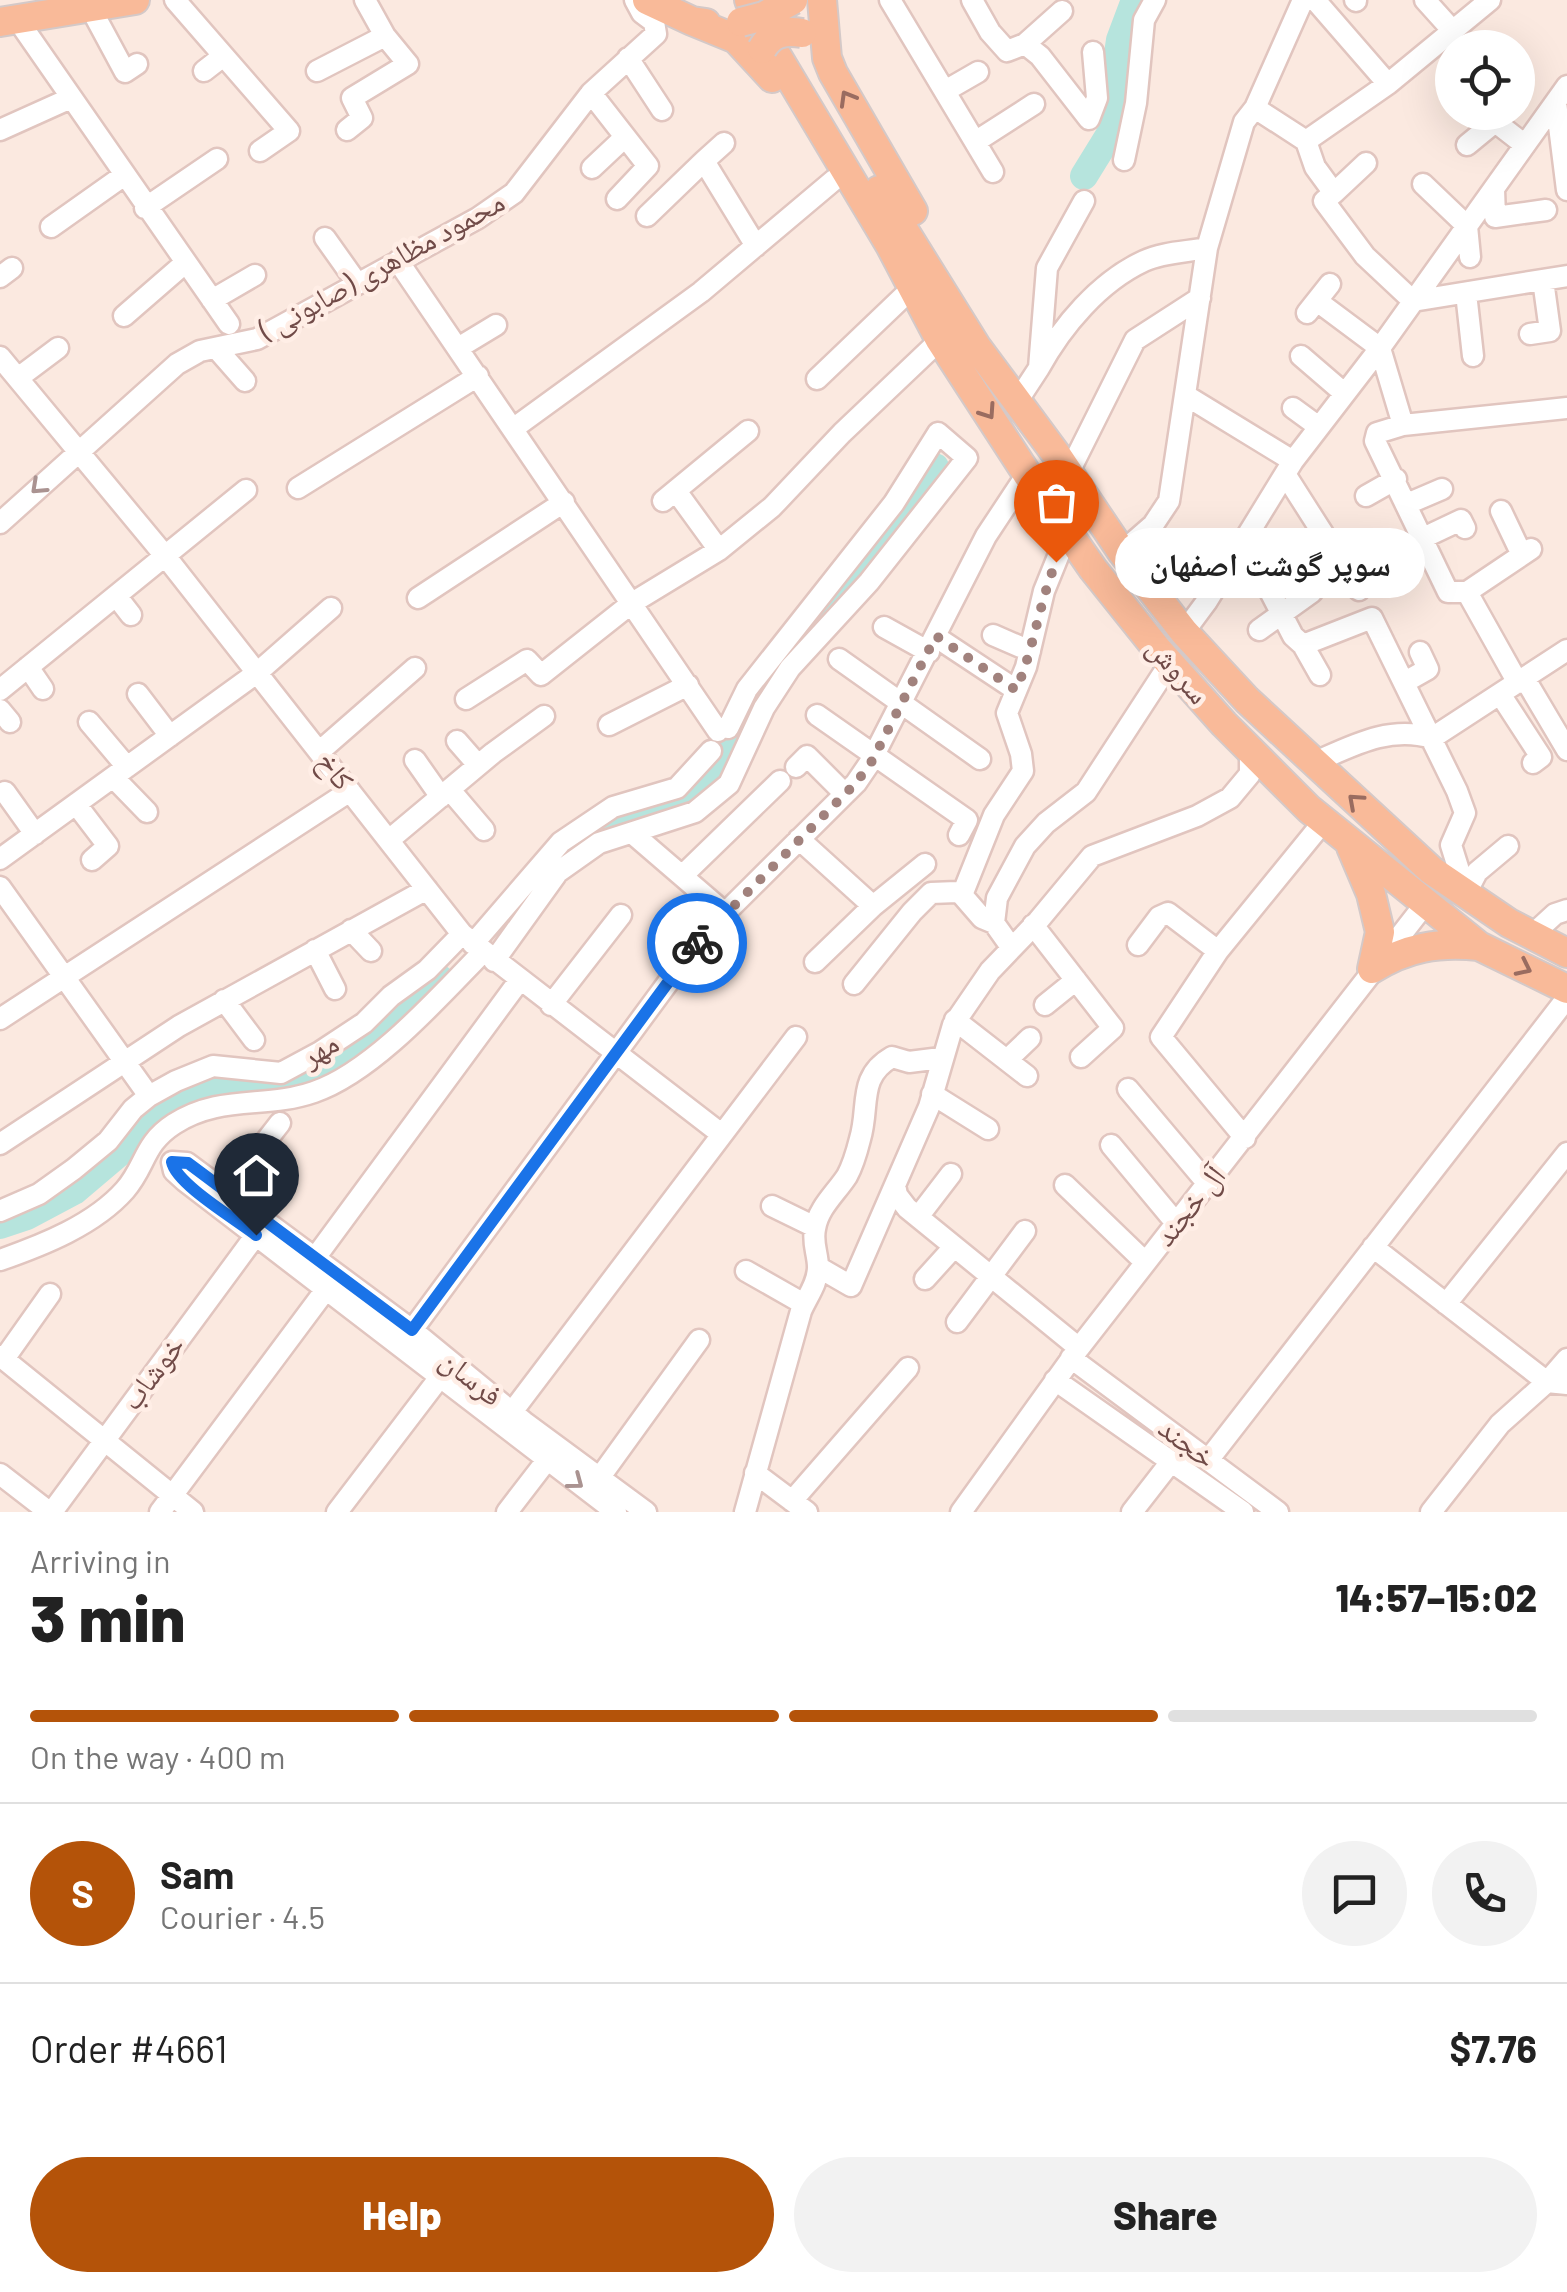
<!DOCTYPE html>
<html lang="en">
<head>
<meta charset="utf-8">
<style>
  :root { --surface:#fff; --page:#f2f2f2; --text:#222; --muted:#767676; --line:#e0e0e0; --accent:#b45309 }
  body { margin:0; font-family:Barlow,"Noto Naskh Arabic",sans-serif; background:var(--page); color:var(--text); height:100vh; display:flex; flex-direction:column; font-size:38px; white-space:nowrap }
  * { box-sizing:border-box; margin:0 }
  p { font-size:32px; color:var(--muted) }
  .icon { flex:none; width:55px; height:55px; fill:none; stroke:currentColor; stroke-width:2; stroke-linecap:round; stroke-linejoin:round }
  .map { position:relative; height:1512px; overflow:hidden }
  .panel { display:flex; flex-direction:column; background:var(--surface); flex:1 }
  .panel>* { flex:none }
  .controls { position:absolute; left:1435px; top:30px; display:grid; gap:20px }
  .controls a { display:grid; place-items:center; width:100px; height:100px; border-radius:50%; background:var(--surface); box-shadow:0 10px 40px #0002; font-size:50px }
  .pin { position:absolute; display:grid; place-items:center; width:85px; height:85px; color:#fff; margin:-102px -42px; border-radius:50% 50% 50% 0; rotate:-45deg; box-shadow:0 0 10px #0007 }
  .pin .icon { rotate:45deg }
  .courier { position:absolute; display:grid; place-items:center; width:100px; height:100px; margin:-50px; border:8px solid #1a73e8; border-radius:50%; background:#fff; color:#222; box-shadow:0 2px 12px #0007 }
  .bubble { position:absolute; height:70px; border-radius:35px; background:var(--surface); box-shadow:0 10px 40px #0002; font-size:32px; font-weight:800; line-height:70px; text-align:center }
  .head em { font-style:normal; font-weight:800 }
  .head div { display:flex; flex-direction:column-reverse }
  .head { display:flex; align-items:center; justify-content:space-between; height:170px; padding:0 30px }
  h1 { font-size:65px; font-weight:800; line-height:75px }
  .bar { display:grid; grid-template-columns:repeat(4,1fr); gap:15px 10px; align-content:center; height:120px; padding:0 30px }
  .bar i { height:12px; border-radius:8px; background:var(--line) }
  .bar .on { background:var(--accent) }
  .bar p { grid-column:span 4 }
  .line { display:flex; align-items:center; gap:25px; padding:0 30px; border-top:2px solid var(--line) }
  .line div { flex:1 }
  .round { display:grid; place-items:center; flex:none; width:105px; height:105px; border-radius:52px; background:var(--page) }
  .primary-button { display:flex; gap:20px; margin-top:auto; padding:20px 30px }
  .primary-button a { flex:1; height:115px; border-radius:60px; background:var(--accent); color:#fff; font-size:40px; font-weight:800; line-height:115px; text-align:center }
  .primary-button a+a { background:var(--page); color:var(--text) }
  .map>svg:first-child { display:block }
  .lines { fill:none; stroke-linecap:round; stroke-linejoin:round }
  .river { stroke:#b6e4dd; stroke-width:28 }
  .minor-casing { stroke:#e1c5bf; stroke-width:25 }
  .major-casing { stroke:#d4c9c8; stroke-width:32 }
  .minor { stroke:#fff; stroke-width:20 }
  .major { stroke:#f9ba99; stroke-width:28 }
  .major-bridge-casing { stroke:#d4c9c8; stroke-width:32; stroke-linecap:butt }
  .major-bridge { stroke:#f9ba99; stroke-width:28 }
  .oneway { stroke:#9a6c60 }
  .oneway2 { stroke:#aa9391 }
  .done { stroke:#a1827d; stroke-width:10; stroke-dasharray:0 18 }
  .route { stroke:#1a73e8; stroke-width:12 }
  .labels { text-anchor:middle; stroke-width:9; stroke-linejoin:round; paint-order:stroke }
  .street-label { font-size:30px; fill:#714b48; stroke:#ffeee6 }
</style>
</head>
<body>
<div class="map">
<svg width="1567" height="1512" viewBox="0 0 1567 1512">
  <rect width="100%" height="100%" fill="#fbe9e0"/>
  <g class="lines">
    <path class="river" d="M 1084,176 L 1113,129 L 1112,95 L 1120,40 L 1135,0
      M 585,835 C 621,809 666,805 707,792 L 752,708 L 783,660 L 874,554 L 935,467
      M 0,1225 L 27,1216 L 74,1191 L 179,1102 L 222,1084 L 293,1085 L 346,1067 L 374,1045 L 440,979"/>
    <g class="minor-casing">
      <path id="minor" d="M 175,0 L 289,131 L 260,151
        M 890,0 L 993,172
        M 972,0 L 990,32 L 1007,51 L 1025,44 L 1040,56 L 1089,119 L 1097,98 L 1093,52
        M 1315,0 L 1388,84
        M 1355,0 L 1356,1
        M 1425,0 L 1452,30
        M 1490,0 L 1388,84 L 1306,141 L 1315,167 L 1334,193 L 1324,201 L 1365,256 L 1413,301 L 1567,276
        M 90,7 L 125,72 L 137,64
        M 17,19 L 229,324
        M 1025,44 L 1062,11
        M 628,58 L 662,110
        M 204,71 L 222,57
        M 317,71 L 385,36
        M 945,91 L 978,72
        M 591,93 L 648,166 L 617,199
        M 1556,102 L 1567,190
        M 1255,108 L 1306,141
        M 1493,112 L 1489,117 L 1525,145
        M 0,130 L 71,98
        M 347,130 L 362,118 L 352,98 L 408,64 L 385,36 L 365,0
        M 975,142 L 1034,104
        M 1467,145 L 1495,122
        M 1124,160 L 1136,103 L 1144,20 L 1155,0
        M 704,161 L 724,143
        M 592,168 L 625,137
        M 1423,184 L 1467,226 L 1470,257
        M 1494,189 L 1495,217 L 1546,210
        M 1334,193 L 1366,163
        M 145,208 L 217,159
        M 647,216 L 704,161 L 756,246
        M 51,227 L 123,176
        M 325,238 L 357,283
        M 398,261 L 718,731
        M 0,277 L 12,268
        M 1466,293 L 1473,356
        M 212,300 L 255,275
        M 1317,301 L 1380,348 L 1403,425
        M 1307,313 L 1330,284
        M 124,316 L 185,263
        M 1530,334 L 1550,331 L 1543,280
        M 216,348 L 245,381
        M 458,348 L 496,325
        M 1301,356 L 1344,393
        M 0,357 L 166,557 L 462,934 L 720,1133
        M 1039,368 C 1062,326 1099,282 1144,261 C 1163,252 1187,252 1207,248
        M 18,378 L 58,348
        M 817,379 L 906,294
        M 1022,394 L 1039,368 L 1047,268 L 1084,201
        M 1185,395 L 1293,461
        M 1293,408 L 1319,427
        M 514,428 L 701,292 L 834,180
        M 1069,472 L 1135,340 L 1200,298
        M 1285,474 L 1359,590
        M 298,488 L 478,376
        M 676,491 L 719,550
        M 1366,496 L 1396,479
        M 663,501 L 748,431
        M 1407,504 L 1442,489
        M 1501,511 L 1522,555
        M 0,523 L 177,364 L 200,351 L 257,339 L 478,218 L 514,193 L 591,93 L 656,34 L 654,22 L 642,13 L 635,0
        M 1423,538 L 1461,520 L 1465,528
        M 1244,541 L 1293,636 L 1303,645 L 1372,618 L 1457,791 L 1465,813 L 1451,845 L 1466,893
        M 1122,552 L 1153,525 L 1169,501 L 1207,248 L 1244,122 L 1255,108 L 1303,0
        M 1467,592 L 1531,549
        M 117,597 L 131,615
        M 418,598 L 564,502
        M 884,627 L 929,652
        M 1259,630 L 1312,592
        M 1184,632 L 1207,601 L 1293,461 L 1380,348 L 1567,86
        M 993,635 L 1030,651
        M 936,637 L 1016,690
        M 1303,645 L 1320,675
        M 839,659 L 980,759
        M 28,667 L 43,689
        M 1525,679 L 1567,750
        M 1405,682 L 1428,669 L 1420,652
        M 1518,683 L 1467,592 L 1448,592 L 1375,441 L 1377,433 L 1403,425 L 1567,408
        M 0,690 L 246,490
        M 138,694 L 170,736
        M 1500,694 L 1541,757 L 1533,763
        M 466,699 L 527,660 L 541,675 L 632,603 L 719,550 L 772,507 L 842,433 L 940,340
        M 0,710 L 10,722
        M 817,715 L 967,820 L 959,835
        M 89,722 L 127,767
        M 609,725 L 688,685
        M 1432,738 L 1567,650
        M 457,741 L 478,765
        M 320,751 L 415,668
        M 415,760 L 441,797
        M 1313,763 C 1352,746 1389,725 1432,738
        M 796,767 L 807,756 L 845,794
        M 113,777 L 147,812
        M 450,790 L 484,830
        M 5,792 L 35,834
        M 76,804 L 108,846 L 92,860
        M 632,833 L 725,913
        M 799,839 L 873,906
        M 389,840 L 493,753 L 544,716
        M 0,859 L 258,672 L 331,608
        M 682,876 L 780,781
        M 0,887 L 149,1096
        M 1466,893 L 1477,872 L 1508,846
        M 962,895 L 982,918 L 994,923 L 1011,947
        M 994,923 L 997,898 L 1025,846 L 1046,823 L 1086,792 L 1170,663
        M 1033,925 L 1113,1028 L 1081,1057
        M 351,930 L 371,951
        M 1532,935 L 1555,914 L 1567,910
        M 473,944 L 561,842 L 613,807 L 677,788 L 711,751
        M 1138,945 L 1159,917 L 1168,913 L 1218,951
        M 315,950 L 335,989
        M 494,961 L 558,872 L 599,843 L 695,812 L 729,784 L 764,708 L 790,668 L 869,582 L 967,458 L 938,433 L 894,503 L 747,689 L 728,728
        M 815,962 L 873,906 L 925,864
        M 854,984 L 912,912 L 931,893 L 957,892 L 962,895 L 994,815 L 1023,771 L 1021,754 L 1007,713 L 1026,667 L 1044,591 L 1068,532
        M 224,1000 L 254,1040
        M 551,1005 L 621,915
        M 1045,1005 L 1076,980
        M 0,1019 L 350,791
        M 955,1020 L 1027,1076
        M 1007,1060 L 1030,1038
        M 1128,1089 L 1208,1184
        M 932,1094 L 988,1129
        M 1245,1138 L 1161,1037 L 1218,951 L 1324,821
        M 0,1144 L 179,1026 L 427,889
        M 1111,1145 L 1176,1223
        M 895,1185 L 897,1195 L 907,1208 L 1079,1348
        M 1065,1185 L 1145,1262
        M 226,1192 L 280,1123
        M 772,1206 L 815,1227
        M 0,1211 L 39,1194 L 74,1169 L 108,1141 L 133,1109 L 149,1096 L 176,1081 L 213,1066 L 281,1073 L 320,1052 L 364,1023 L 391,996 L 427,970 L 462,934
        M 918,1217 L 951,1174
        M 1373,1247 L 1547,1382 L 1567,1384
        M 315,1258 L 519,981
        M 0,1260 C 43,1245 94,1225 125,1190 C 146,1166 143,1144 174,1124 C 221,1094 265,1109 314,1092 C 373,1072 439,997 483,952
        M 818,1267 L 851,1286 L 929,1107 L 953,1025 L 990,971 L 1038,921 L 1092,856 L 1197,816 L 1230,798 L 1250,774 L 1250,749
        M 746,1271 L 804,1304
        M 925,1279 L 954,1247
        M 1446,1304 L 1567,1153
        M 957,1322 L 1025,1231
        M 407,1337 L 703,935 L 856,783 L 871,761 L 986,536 L 1027,474
        M 0,1356 L 193,1512
        M 1071,1358 L 1278,1512
        M 4,1359 L 50,1294
        M 1055,1380 L 1243,1512
        M 512,1412 L 796,1037
        M 1209,1459 L 1567,998
        M 755,1473 L 807,1512
        M 0,1474 L 49,1512
        M 600,1477 L 699,1340
        M 792,1501 L 908,1368
        M 52,1512 L 256,1235
        M 160,1512 L 327,1288
        M 337,1512 L 440,1377
        M 507,1512 L 547,1460
        M 616,1512 L 185,1181 L 174,1171 L 172,1162 L 187,1163 L 412,1330 L 524,1422 L 646,1512
        M 745,1512 L 801,1311 C 807,1297 818,1283 818,1267 C 818,1254 812,1243 815,1229 C 818,1208 836,1193 847,1176 C 853,1165 857,1151 860,1139 C 870,1106 857,1077 892,1057 L 909,1062 L 941,1058
        M 961,1512 L 1079,1348 L 1425,904
        M 1132,1512 L 1170,1463
        M 1431,1512 L 1500,1424 L 1547,1382 L 1567,1359"/>
    </g>
    <g class="major-casing">
      <path id="major" d="M 647,0 L 692,21 L 706,23
        M 749,0 L 771,46 L 890,245 L 940,340 L 1027,474 L 1093,569 L 1157,649 L 1224,724 L 1309,809 L 1479,946 L 1567,989
        M 822,0 L 827,58 L 833,73 L 913,211
        M 692,21 L 736,39 L 772,78
        M 0,22 L 135,0
        M 879,190 L 976,346 L 1056,454 L 1122,552 L 1184,632 L 1247,700 L 1431,870 L 1509,923 L 1567,953
        M 1351,847 L 1371,894 L 1380,932 L 1372,969
        M 1372,969 C 1407,947 1438,942 1479,946"/>
    </g>
    <use href="#minor" class="minor"/>
    <use href="#major" class="major"/>
    <g class="major-bridge-casing">
      <path id="major-bridge" d="M 741,22 L 764,16 L 793,0
        M 762,49 C 771,33 784,30 802,33"/>
    </g>
    <use href="#major-bridge" class="major-bridge"/>
  </g>
  <defs><path id="oneway-chevron" d="M-2-3.5L2.5 0L-2 3.5" fill="none" stroke-width="1.6" stroke-linecap="round" stroke-linejoin="round" transform="scale(2.5)"/></defs>
  <g class="oneway">
    <use href="#oneway-chevron" transform="translate(847 98) rotate(-120)"/>
    <use href="#oneway-chevron" transform="translate(988 412) rotate(56)"/>
    <use href="#oneway-chevron" transform="translate(1355 801) rotate(-138)"/>
    <use href="#oneway-chevron" transform="translate(1524 968) rotate(26)"/>
  </g>
  <g class="oneway2">
    <use href="#oneway-chevron" transform="translate(38 487) rotate(137)"/>
    <use href="#oneway-chevron" transform="translate(576 1482) rotate(37)"/>
  </g>
  <g class="lines">
    <path class="done" d="M 697,943 L 856,783 L 872,761 L 936,636 L 1016,690 C 1034,649 1039,603 1056,562"/>
    <path class="route" d="M 256,1235 C 237,1220 176,1184 172,1162 L 188,1163 L 412,1330 L 697,943"/>
  </g>
  <g class="labels">
    <g class="street-label">
      <text transform="translate(382 266) rotate(-29)" y="10">محمود مظاهری (صابونی )</text>
      <text transform="translate(1178 671) rotate(49)" y="10">سروش</text>
      <text transform="translate(335 771) rotate(52)" y="10">کاخ</text>
      <text transform="translate(320 1050) rotate(-31)" y="10">مهر</text>
      <text transform="translate(1190 1206) rotate(-51)" y="10">آل خجند</text>
      <text transform="translate(153 1373) rotate(-53)" y="10">خوشاب</text>
      <text transform="translate(471 1378) rotate(39)" y="10">فرسان</text>
      <text transform="translate(1187 1443) rotate(37)" y="10">خجند</text>
    </g>
  </g>
</svg>
<div class="controls">
<a><svg class="icon" aria-label="locate" viewBox="0 0 24 24"><circle cx="12" cy="12" r="6"/><path d="M12 2v4M12 18v4M2 12h4M18 12h4"/></svg></a>
</div>
<div class="pin" style="left:1056px;top:562px;background:#ea580c"><svg class="icon" aria-label="bag" viewBox="0 0 24 24"><path d="M5 8h14l-1 12H6zM9 8a3 3 0 0 1 6 0"/></svg></div>
<div class="pin" style="left:256px;top:1235px;background:#1f2937"><svg class="icon" aria-label="home" viewBox="0 0 24 24"><path d="M3 11l9-7 9 7M6 9v11h12V9"/></svg></div>
<div class="courier" style="left:697px;top:943px"><svg class="icon" aria-label="bike" viewBox="0 0 24 24"><circle cx="6" cy="16" r="4"/><circle cx="18" cy="16" r="4"/><path d="M6 16l4-8h5l3 8M10 8l3 8H6M13 5h3"/></svg></div>
<div class="bubble" style="left:1115px;top:528px;width:310px">سوپر گوشت اصفهان</div>
</div>
<section class="panel">
<div class="head"><div><h1>3 min</h1><p>Arriving in</p></div><em>14:57–15:02</em></div>
<div class="bar"><i class="on"></i><i class="on"></i><i class="on"></i><i></i><p>On the way · 400 m</p></div>
<div class="line" style="height:180px"><b class="round" style="background:var(--accent);color:#fff">S</b><div><b>Sam</b><p>Courier · 4.5</p></div><a class="round"><svg class="icon" aria-label="chat" viewBox="0 0 24 24"><path d="M4 5h16v11H9l-5 4z"/></svg></a><a class="round"><svg class="icon" aria-label="phone" viewBox="0 0 24 24"><path d="M5 4h4l2 5-3 2q2 4 5 5l2-3 5 2v4C11 20 4 13 5 4z"/></svg></a></div>
<div class="line" style="height:130px"><div>Order #4661</div><b>$7.76</b></div>
<div class="primary-button"><a>Help</a><a>Share</a></div>
</section>
</body>
</html>
